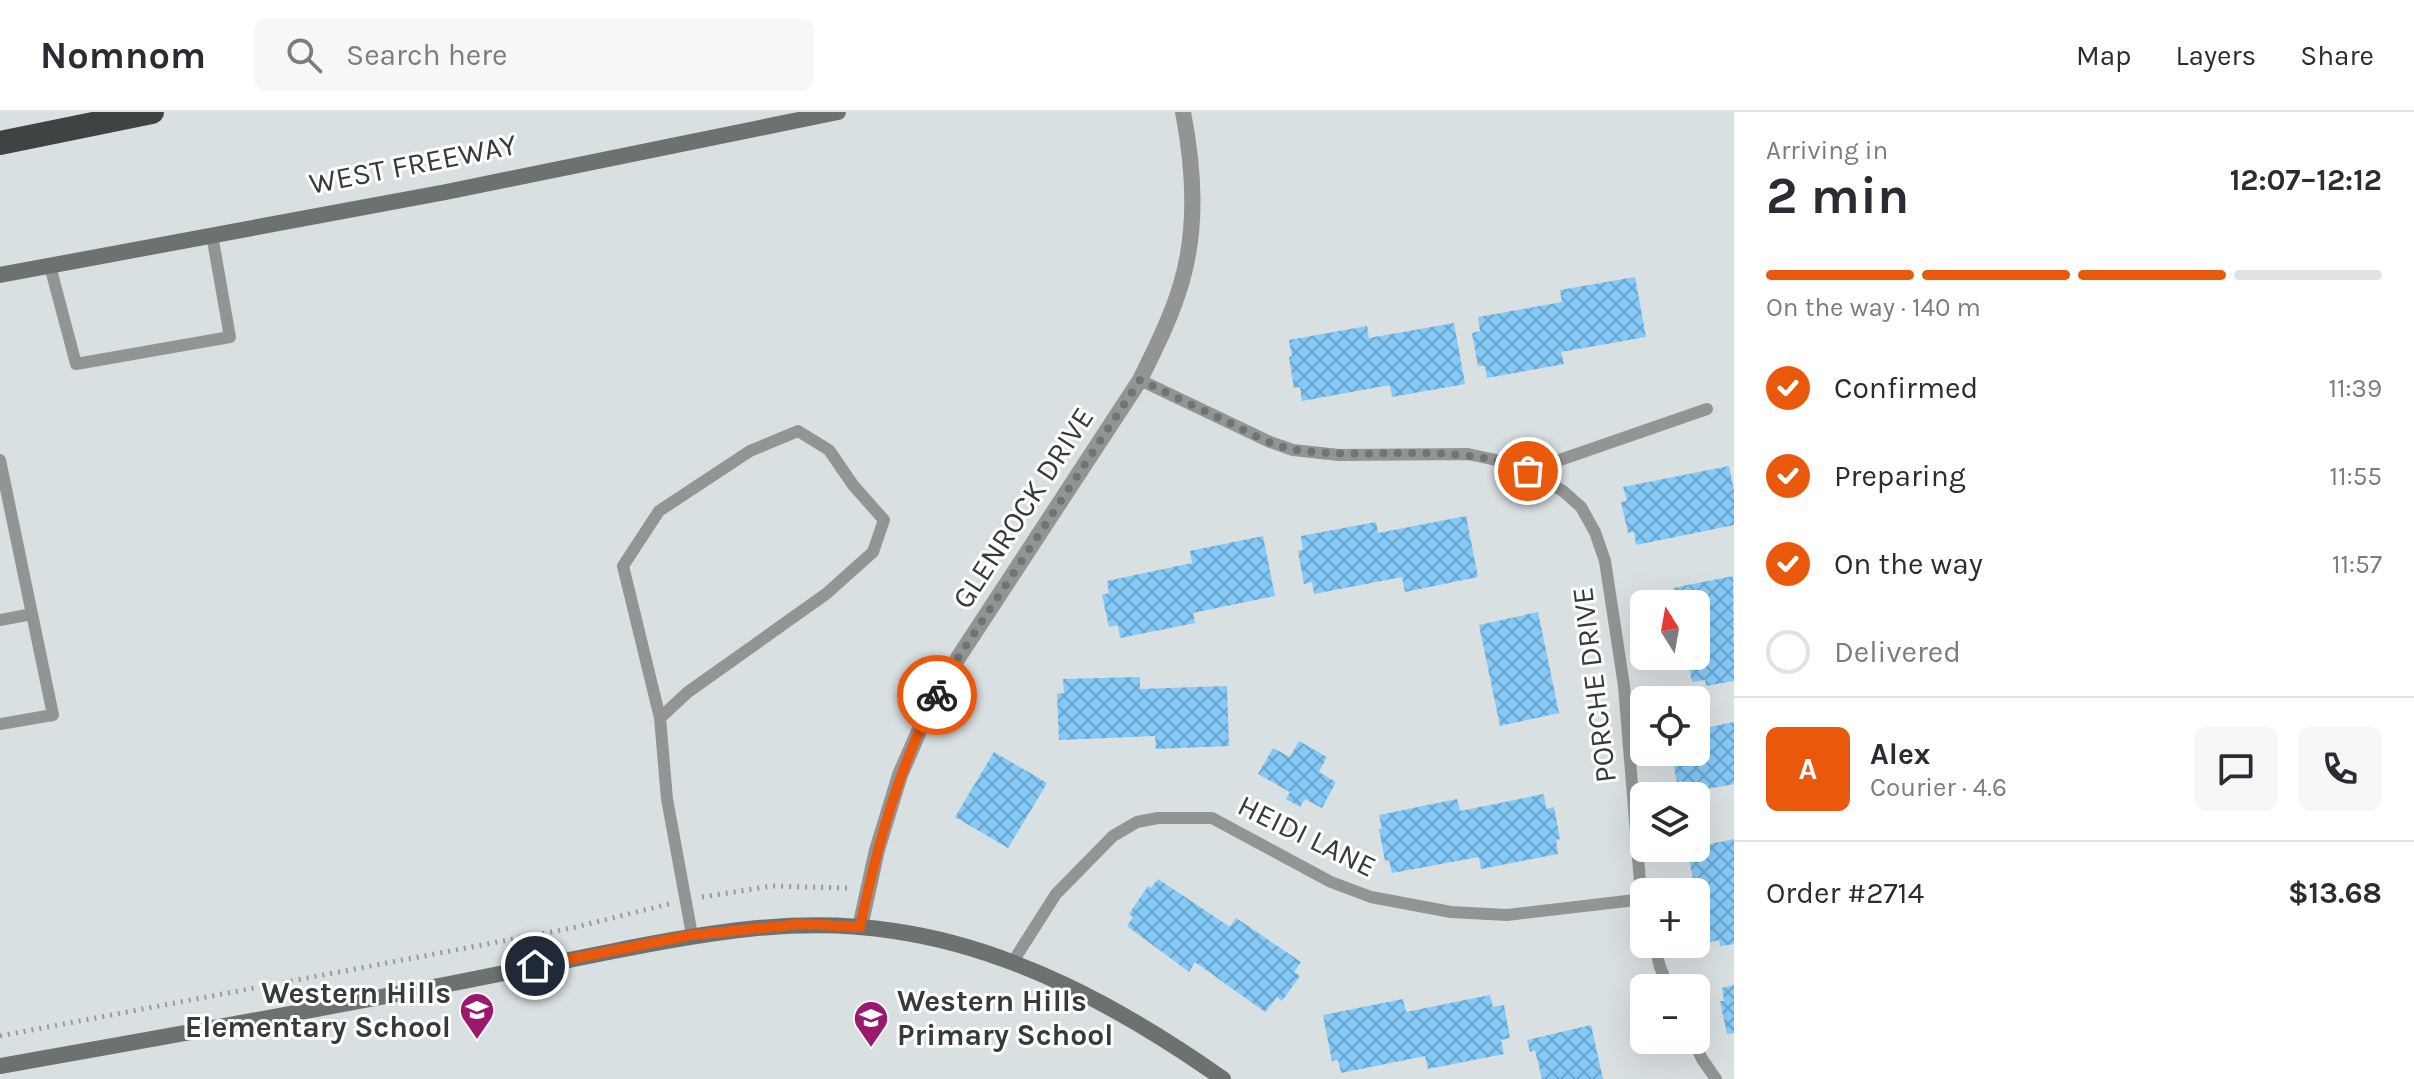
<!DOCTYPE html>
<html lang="en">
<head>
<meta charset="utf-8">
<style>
  :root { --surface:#fff; --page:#f7f7f7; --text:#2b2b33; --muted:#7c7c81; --line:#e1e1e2; --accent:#ea580c }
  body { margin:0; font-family:Karla,sans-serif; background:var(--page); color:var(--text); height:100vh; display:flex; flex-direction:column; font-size:30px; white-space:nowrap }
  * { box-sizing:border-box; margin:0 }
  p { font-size:26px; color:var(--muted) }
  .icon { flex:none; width:44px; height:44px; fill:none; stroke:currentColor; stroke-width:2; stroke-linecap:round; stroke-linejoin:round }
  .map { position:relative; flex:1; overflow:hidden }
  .sheet { display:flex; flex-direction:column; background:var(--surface); width:680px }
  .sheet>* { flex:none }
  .needle { width:52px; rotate:349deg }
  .controls { position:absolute; left:1630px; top:478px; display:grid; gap:16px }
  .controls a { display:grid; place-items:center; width:80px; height:80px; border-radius:12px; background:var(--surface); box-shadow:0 8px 32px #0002; font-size:40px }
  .pin { position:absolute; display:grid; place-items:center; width:68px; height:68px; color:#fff; margin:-34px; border:4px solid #fff; border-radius:50%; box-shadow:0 2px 8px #0007 }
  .courier { position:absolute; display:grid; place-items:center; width:80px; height:80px; margin:-40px; border:6px solid #ea580c; border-radius:50%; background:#fff; color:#222; box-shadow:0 2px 10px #0007 }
  .headline em { font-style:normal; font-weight:700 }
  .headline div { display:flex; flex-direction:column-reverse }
  .headline { display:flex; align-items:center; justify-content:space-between; height:136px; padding:0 32px }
  h1 { font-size:52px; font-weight:700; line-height:60px }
  .bar { display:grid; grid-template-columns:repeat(4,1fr); gap:12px 8px; align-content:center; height:96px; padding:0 32px }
  .bar i { height:10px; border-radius:6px; background:var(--line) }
  .bar .current { background:var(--accent) }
  .bar p { grid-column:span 4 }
  .line { display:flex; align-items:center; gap:20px; padding:0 32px; border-top:2px solid var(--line) }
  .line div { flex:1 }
  .round { display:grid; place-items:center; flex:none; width:84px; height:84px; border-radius:12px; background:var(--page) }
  ol { padding:0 32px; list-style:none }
  li { display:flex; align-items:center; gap:24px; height:88px }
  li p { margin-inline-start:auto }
  li .icon { padding:8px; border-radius:50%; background:var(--accent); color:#fff; stroke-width:4 }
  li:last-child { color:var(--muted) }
  li i { width:44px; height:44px; border:4px solid var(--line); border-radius:50% }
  header { display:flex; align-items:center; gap:48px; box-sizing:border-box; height:112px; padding:0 40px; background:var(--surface); border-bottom:2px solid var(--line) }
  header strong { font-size:38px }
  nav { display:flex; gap:44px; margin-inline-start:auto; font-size:28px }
  .search { width:560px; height:72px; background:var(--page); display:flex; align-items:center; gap:20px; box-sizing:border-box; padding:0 28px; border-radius:12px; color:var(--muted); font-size:30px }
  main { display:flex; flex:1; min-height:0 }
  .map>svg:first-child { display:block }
  .building { fill:url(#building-cross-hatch) }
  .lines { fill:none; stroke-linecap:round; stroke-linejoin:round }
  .path { stroke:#969b9d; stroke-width:5; stroke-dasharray:2 6; stroke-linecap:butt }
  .service { stroke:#929594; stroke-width:12 }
  .minor { stroke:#929594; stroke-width:16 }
  .secondary { stroke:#6d7271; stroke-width:16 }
  .motorway { stroke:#3d4443; stroke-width:24 }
  .done { stroke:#707475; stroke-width:8; stroke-dasharray:0 14.4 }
  .route { stroke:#ea580c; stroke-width:10 }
  .labels { text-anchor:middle; stroke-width:6; stroke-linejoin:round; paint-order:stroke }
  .street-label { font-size:30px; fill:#373a3b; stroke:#fff }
  .poi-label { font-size:30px; font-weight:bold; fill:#373a3b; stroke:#fff; text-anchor:end }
</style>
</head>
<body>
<header>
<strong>Nomnom</strong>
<div class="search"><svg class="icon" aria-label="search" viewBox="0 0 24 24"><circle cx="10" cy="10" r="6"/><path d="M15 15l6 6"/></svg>Search here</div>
<nav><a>Map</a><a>Layers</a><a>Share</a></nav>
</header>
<main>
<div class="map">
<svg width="1734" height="967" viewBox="0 0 1734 967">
  <defs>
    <pattern id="building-cross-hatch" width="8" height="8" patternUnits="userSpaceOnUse" patternTransform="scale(2)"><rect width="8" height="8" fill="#83c9f8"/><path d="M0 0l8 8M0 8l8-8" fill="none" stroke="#6ca4ca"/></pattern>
  </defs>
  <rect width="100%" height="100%" fill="#d9e0e2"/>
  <path class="building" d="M 1635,165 L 1646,225 L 1561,240 L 1564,252 L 1487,266 L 1485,254 L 1478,254 L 1472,221 L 1480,219 L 1478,205 L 1562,190 L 1560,178 Z
    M 1454,211 L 1465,272 L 1392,285 L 1390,273 L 1302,289 L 1300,275 L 1294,276 L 1289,245 L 1292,244 L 1289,228 L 1367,214 L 1369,226 Z
    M 1729,354 L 1734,379 L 1734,413 L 1636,433 L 1634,420 L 1628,421 L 1621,390 L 1627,389 L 1623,375 Z
    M 1466,404 L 1478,465 L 1405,480 L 1402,465 L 1314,482 L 1312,470 L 1304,472 L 1298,439 L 1303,438 L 1301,424 L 1376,410 L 1378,421 Z
    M 1263,424 L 1275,484 L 1193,501 L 1195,511 L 1120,526 L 1118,513 L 1109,515 L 1102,483 L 1109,481 L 1107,469 L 1192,451 L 1190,439 Z
    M 1733,464 L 1734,569 L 1706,574 L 1705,568 L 1692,570 L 1687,544 L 1696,544 L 1696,492 L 1677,492 L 1673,476 Z
    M 1538,500 L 1559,601 L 1500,614 L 1479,513 Z
    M 1140,565 L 1140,577 L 1227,574 L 1229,634 L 1156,637 L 1155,624 L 1059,628 L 1057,582 L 1064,581 L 1063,567 Z
    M 1734,610 L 1734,672 L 1686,681 L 1683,669 L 1677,670 L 1671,640 L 1696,640 L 1696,618 Z
    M 1299,629 L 1327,645 L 1319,660 L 1336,670 L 1322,696 L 1305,687 L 1300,695 L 1286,687 L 1290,680 L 1258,662 L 1273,636 L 1290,645 Z
    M 994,640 L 1047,671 L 1008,736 L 955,705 Z
    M 1544,682 L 1546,697 L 1554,695 L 1560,727 L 1556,728 L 1558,742 L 1481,757 L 1479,745 L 1392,761 L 1389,748 L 1385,749 L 1379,717 L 1382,717 L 1379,703 L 1457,687 L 1460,699 Z
    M 1734,727 L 1734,832 L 1720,834 L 1719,828 L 1706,831 L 1687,737 Z
    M 1158,767 L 1230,815 L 1236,806 L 1301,850 L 1294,860 L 1300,864 L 1282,889 L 1277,885 L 1265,900 L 1195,850 L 1189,860 L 1127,814 L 1133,805 L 1129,802 L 1148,774 L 1151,776 Z
    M 1734,873 L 1734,921 L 1727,922 L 1720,889 L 1724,889 L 1722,876 Z
    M 1490,883 L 1493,895 L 1504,893 L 1510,926 L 1501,928 L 1504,942 L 1428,957 L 1425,944 L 1341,961 L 1338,948 L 1332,949 L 1323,903 L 1403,887 L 1406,900 Z
    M 1591,913 L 1603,967 L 1542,967 L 1535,938 L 1530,940 L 1527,928 Z"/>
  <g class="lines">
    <path class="path" d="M 702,785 L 772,774 L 847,776
      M 0,924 L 572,816 L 669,792"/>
    <path class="service" d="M 50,154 L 76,252 L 230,225 L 212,123
      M 1140,268 L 1270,330 L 1293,338 L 1339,343 L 1468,342 L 1510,351 L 1528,359 L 1563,379 L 1581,395 L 1595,420 L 1605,449 L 1624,574 L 1640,770 L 1644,789
      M 0,348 L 53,603 L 0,612
      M 1528,359 L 1707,297
      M 0,508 L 32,502
      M 660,606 L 623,454 L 659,399 L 750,339 L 798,319 L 829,338 L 853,373 L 884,408 L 873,440 L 826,482 L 688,580 L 660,606 L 667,687 L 692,823
      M 1654,832 L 1660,855 L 1669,876
      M 1012,851 L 1056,782 L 1113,724 L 1137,710 L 1158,706 L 1212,706 L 1331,770 L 1371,785 L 1451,800 L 1507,803 L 1644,787
      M 1693,928 L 1702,947 L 1716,967"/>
    <path class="minor" d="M 860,815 L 877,738 L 900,663 L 924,608 L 958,546 L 1140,268 C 1155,237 1171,206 1181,172 C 1198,116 1194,57 1183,0"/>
    <path class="secondary" d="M 0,163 L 446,80 L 838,0
      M 0,954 C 153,927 306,900 459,870 C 509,860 559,850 609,840 C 703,821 798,804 894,819 C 1013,836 1125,898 1223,967"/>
    <path class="motorway" d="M 0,31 L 152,0"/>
  </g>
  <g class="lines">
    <path class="done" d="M 937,583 L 958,546 L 1140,268 C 1171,283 1203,298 1234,313 C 1254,323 1275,335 1297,338 C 1374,349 1455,328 1528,359"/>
    <path class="route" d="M 535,854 L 692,823 L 801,812 L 860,815 C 877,734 898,656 937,583"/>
  </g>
  <defs>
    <g id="school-pin" transform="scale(1.8)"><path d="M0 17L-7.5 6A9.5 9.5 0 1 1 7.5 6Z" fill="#9a186d" stroke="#fff"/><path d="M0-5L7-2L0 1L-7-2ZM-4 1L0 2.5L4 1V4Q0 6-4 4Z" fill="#fff"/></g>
  </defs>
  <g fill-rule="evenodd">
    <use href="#school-pin" x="477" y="898"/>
    <use href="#school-pin" x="871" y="906"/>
  </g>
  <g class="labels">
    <g class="street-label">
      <text transform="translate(413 52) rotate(-11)" y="10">WEST FREEWAY</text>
      <text transform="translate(1023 396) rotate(-57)" y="10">GLENROCK DRIVE</text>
      <text transform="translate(1594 573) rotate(-97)" y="10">PORCHE DRIVE</text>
      <text transform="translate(1307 724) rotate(26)" y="10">HEIDI LANE</text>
    </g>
    <g class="poi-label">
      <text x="451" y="891">Western Hills<tspan x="451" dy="34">Elementary School</tspan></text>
      <text x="897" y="899" text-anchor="start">Western Hills<tspan x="897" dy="34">Primary School</tspan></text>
    </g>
  </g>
</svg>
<div class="controls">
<a><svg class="needle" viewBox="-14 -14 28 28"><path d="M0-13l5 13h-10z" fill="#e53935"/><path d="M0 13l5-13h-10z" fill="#7c7c81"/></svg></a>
<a><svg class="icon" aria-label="locate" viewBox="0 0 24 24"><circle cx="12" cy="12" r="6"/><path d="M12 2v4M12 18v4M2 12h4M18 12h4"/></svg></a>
<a><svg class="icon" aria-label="layers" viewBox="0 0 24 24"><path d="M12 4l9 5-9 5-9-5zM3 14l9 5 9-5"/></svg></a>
<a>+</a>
<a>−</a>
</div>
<div class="pin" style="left:1528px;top:359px;background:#ea580c"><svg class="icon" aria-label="bag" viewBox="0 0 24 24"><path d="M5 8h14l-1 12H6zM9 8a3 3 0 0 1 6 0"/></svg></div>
<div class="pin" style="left:535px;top:854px;background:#1f2937"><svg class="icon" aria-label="home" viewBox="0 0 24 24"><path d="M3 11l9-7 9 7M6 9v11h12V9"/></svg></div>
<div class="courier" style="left:937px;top:583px"><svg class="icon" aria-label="bike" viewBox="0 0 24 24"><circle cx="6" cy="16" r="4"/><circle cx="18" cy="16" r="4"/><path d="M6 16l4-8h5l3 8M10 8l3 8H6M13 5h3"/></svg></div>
</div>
<section class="sheet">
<div class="headline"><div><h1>2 min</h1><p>Arriving in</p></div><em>12:07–12:12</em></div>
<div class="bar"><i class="current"></i><i class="current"></i><i class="current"></i><i></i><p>On the way · 140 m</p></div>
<ol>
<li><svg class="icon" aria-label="check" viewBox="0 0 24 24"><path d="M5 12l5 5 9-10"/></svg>Confirmed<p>11:39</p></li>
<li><svg class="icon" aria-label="check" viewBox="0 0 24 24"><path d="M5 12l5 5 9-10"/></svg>Preparing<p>11:55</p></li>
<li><svg class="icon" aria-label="check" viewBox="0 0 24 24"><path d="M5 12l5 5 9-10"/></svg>On the way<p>11:57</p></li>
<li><i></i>Delivered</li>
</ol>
<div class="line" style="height:144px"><b class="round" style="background:var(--accent);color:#fff">A</b><div><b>Alex</b><p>Courier · 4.6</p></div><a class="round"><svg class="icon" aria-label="chat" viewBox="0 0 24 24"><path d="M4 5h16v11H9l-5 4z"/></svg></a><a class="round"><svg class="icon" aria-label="phone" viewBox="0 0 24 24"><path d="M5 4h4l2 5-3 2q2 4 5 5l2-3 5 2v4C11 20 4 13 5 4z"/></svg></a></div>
<div class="line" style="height:104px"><div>Order #2714</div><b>$13.68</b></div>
</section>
</main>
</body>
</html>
